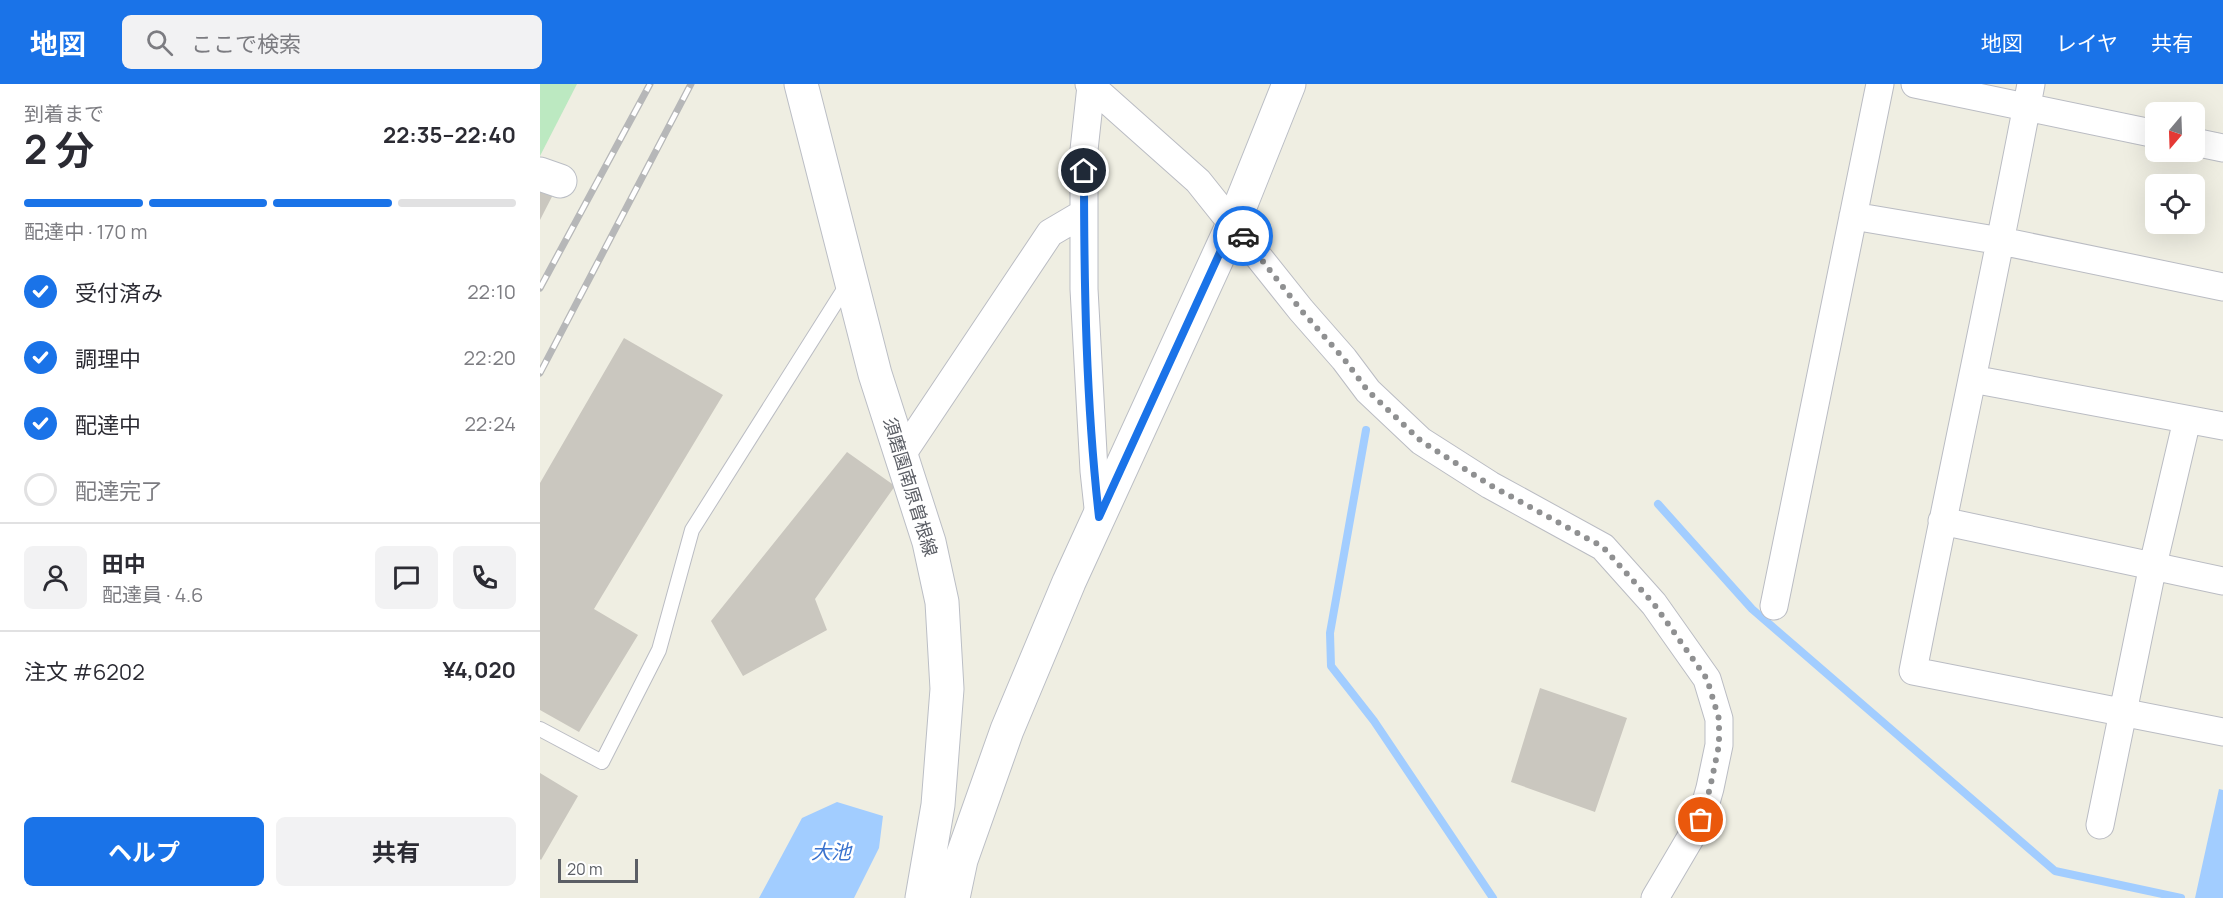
<!DOCTYPE html>
<html lang="ja">
<head>
<meta charset="utf-8">
<style>
  :root { --surface:#fff; --page:#f2f2f3; --text:#2b2b33; --muted:#7c7c81; --line:#e1e1e2; --accent:#1a73e8 }
  body { margin:0; font-family:Manrope,"Noto Sans JP",sans-serif; background:var(--page); color:var(--text); height:100vh; display:flex; flex-direction:column; font-size:22px; white-space:nowrap }
  * { box-sizing:border-box; margin:0 }
  p { font-size:20px; color:var(--muted) }
  .icon { flex:none; width:33px; height:33px; fill:none; stroke:currentColor; stroke-width:2; stroke-linecap:round; stroke-linejoin:round }
  .map { position:relative; flex:1; overflow:hidden }
  .sheet { display:flex; flex-direction:column; background:var(--surface); width:540px }
  .sheet>* { flex:none }
  .needle { width:39px; rotate:199deg }
  .fabs { position:absolute; left:1605px; top:18px; display:grid; gap:12px }
  .fabs a { display:grid; place-items:center; width:60px; height:60px; border-radius:9px; background:var(--surface); box-shadow:0 6px 24px #0002; font-size:30px }
  .scale { position:absolute; left:18px; bottom:15px; width:80px; box-sizing:border-box; padding-left:6px; border:3px solid #5b5e65; border-top:0; font-size:16px; line-height:21px; white-space:nowrap; color:#5b5e65; -webkit-text-stroke:4px #fff; paint-order:stroke }
  .pin { position:absolute; display:grid; place-items:center; width:51px; height:51px; color:#fff; margin:-26px; border:3px solid #fff; border-radius:50%; box-shadow:0 2px 6px #0007 }
  .courier { position:absolute; display:grid; place-items:center; width:60px; height:60px; margin:-30px; border:4px solid #1a73e8; border-radius:50%; background:#fff; color:#222; box-shadow:0 2px 8px #0007 }
  .head em { font-style:normal; font-weight:700 }
  .head div { display:flex; flex-direction:column-reverse }
  .head { display:flex; align-items:center; justify-content:space-between; height:102px; padding:0 24px }
  h1 { font-size:39px; font-weight:700; line-height:45px }
  .bar { display:grid; grid-template-columns:repeat(4,1fr); gap:9px 6px; align-content:center; height:72px; padding:0 24px }
  .bar i { height:8px; border-radius:4px; background:var(--line) }
  .bar .selected { background:var(--accent) }
  .bar p { grid-column:span 4 }
  .line { display:flex; align-items:center; gap:15px; padding:0 24px; border-top:2px solid var(--line) }
  .line div { flex:1 }
  .round { display:grid; place-items:center; flex:none; width:63px; height:63px; border-radius:9px; background:var(--page) }
  ol { padding:0 24px; list-style:none }
  li { display:flex; align-items:center; gap:18px; height:66px }
  li p { margin-inline-start:auto }
  li .icon { padding:6px; border-radius:50%; background:var(--accent); color:#fff; stroke-width:4 }
  li:last-child { color:var(--muted) }
  li i { width:33px; height:33px; border:3px solid var(--line); border-radius:50% }
  .action { display:flex; gap:12px; margin-top:auto; padding:12px 24px }
  .action a { flex:1; height:69px; border-radius:9px; background:var(--accent); color:#fff; font-size:24px; font-weight:700; line-height:69px; text-align:center }
  .action a+a { background:var(--page); color:var(--text) }
  header { display:flex; align-items:center; gap:36px; box-sizing:border-box; height:84px; padding:0 30px; background:var(--accent); color:#fff }
  header strong { font-size:28px }
  nav { display:flex; gap:33px; margin-inline-start:auto; font-size:21px }
  .search { width:420px; height:54px; background:var(--page); display:flex; align-items:center; gap:15px; box-sizing:border-box; padding:0 21px; border-radius:9px; color:var(--muted); font-size:22px }
  main { display:flex; flex:1; min-height:0 }
  .map>svg:first-child { display:block }
  .green { fill:#bce9c1 }
  .water { fill:#a2cdff }
  .lines { fill:none; stroke-linecap:round; stroke-linejoin:round }
  .stream { stroke:#a2cdff; stroke-width:8 }
  .building { fill:#cac7bf }
  .lane-casing { stroke:#babcc3; stroke-width:16 }
  .street-casing { stroke:#babcc3; stroke-width:29 }
  .secondary-casing { stroke:#bbbec5; stroke-width:35 }
  .lane { stroke:#fff; stroke-width:14 }
  .street { stroke:#fff; stroke-width:27 }
  .secondary { stroke:#fff; stroke-width:33 }
  .rail-casing { stroke:#b6b7b8; stroke-width:7 }
  .rail { stroke:#fff; stroke-width:4.5; stroke-dasharray:14; stroke-linecap:butt }
  .done { stroke:#8f9091; stroke-width:6; stroke-dasharray:0 10.8 }
  .route { stroke:#1a73e8; stroke-width:8 }
  .labels { text-anchor:middle; stroke-width:5; stroke-linejoin:round; paint-order:stroke }
  .street-label { font-size:18px; fill:#5b5e65; stroke:#fff }
  .water-label { font-size:20px; font-style:italic; fill:#3972ce; stroke:#fff }
</style>
</head>
<body>
<header>
<strong>地図</strong>
<div class="search"><svg class="icon" aria-label="search" viewBox="0 0 24 24"><circle cx="10" cy="10" r="6"/><path d="M15 15l6 6"/></svg>ここで検索</div>
<nav><a>地図</a><a>レイヤ</a><a>共有</a></nav>
</header>
<main>
<section class="sheet">
<div class="head"><div><h1>2 分</h1><p>到着まで</p></div><em>22:35–22:40</em></div>
<div class="bar"><i class="selected"></i><i class="selected"></i><i class="selected"></i><i></i><p>配達中 · 170 m</p></div>
<ol>
<li><svg class="icon" aria-label="check" viewBox="0 0 24 24"><path d="M5 12l5 5 9-10"/></svg>受付済み<p>22:10</p></li>
<li><svg class="icon" aria-label="check" viewBox="0 0 24 24"><path d="M5 12l5 5 9-10"/></svg>調理中<p>22:20</p></li>
<li><svg class="icon" aria-label="check" viewBox="0 0 24 24"><path d="M5 12l5 5 9-10"/></svg>配達中<p>22:24</p></li>
<li><i></i>配達完了</li>
</ol>
<div class="line" style="height:108px"><a class="round"><svg class="icon" aria-label="person" viewBox="0 0 24 24"><circle cx="12" cy="8" r="4"/><path d="M4 21q1-7 8-7t8 7"/></svg></a><div><b>田中</b><p>配達員 · 4.6</p></div><a class="round"><svg class="icon" aria-label="chat" viewBox="0 0 24 24"><path d="M4 5h16v11H9l-5 4z"/></svg></a><a class="round"><svg class="icon" aria-label="phone" viewBox="0 0 24 24"><path d="M5 4h4l2 5-3 2q2 4 5 5l2-3 5 2v4C11 20 4 13 5 4z"/></svg></a></div>
<div class="line" style="height:78px"><div>注文 #6202</div><b>¥4,020</b></div>
<div class="action"><a>ヘルプ</a><a>共有</a></div>
</section>
<div class="map">
<svg width="1683" height="814" viewBox="0 0 1683 814">
  <rect width="100%" height="100%" fill="#efeee2"/>
  <path class="green" d="M 0,0 L 37,0 L 0,72 Z"/>
  <path class="water" d="M 1679,705 L 1683,706 L 1683,814 L 1655,814 Z
    M 297,718 L 343,732 L 339,764 L 314,814 L 219,814 L 262,734 Z"/>
  <g class="lines">
    <path class="stream" d="M 826,346 L 790,549 L 791,582 L 834,637 L 953,814
      M 1118,420 L 1212,525 L 1515,787 L 1641,814"/>
  </g>
  <path class="building" d="M 0,90 L 20,97 L 0,136 Z
    M 84,254 L 183,311 L 54,525 L 98,551 L 39,648 L 0,626 L 0,399 Z
    M 307,368 L 355,402 L 275,515 L 287,546 L 203,592 L 171,537 Z
    M 1000,604 L 1087,634 L 1055,728 L 971,698 Z
    M 0,689 L 38,712 L 1,776 L 0,775 Z"/>
  <g class="lines">
    <g class="lane-casing">
      <path id="lane" d="M 0,645 L 62,678 L 119,566 L 152,446 L 308,199"/>
    </g>
    <g class="street-casing">
      <path id="street" d="M 549,0 L 658,97 L 761,226 L 804,275 L 828,307 L 881,357 L 950,401 L 1063,463 L 1114,520 L 1167,595 L 1179,635 L 1179,661 L 1170,704 L 1161,736 L 1115,814
        M 1375,0 L 1616,50
        M 1491,0 C 1454,196 1411,391 1373,587 L 1683,648
        M 551,2 L 544,66 L 544,205 L 554,387 L 559,433
        M 1654,58 L 1683,64
        M 1313,132 L 1461,157 L 1683,203
        M 1432,295 L 1683,342
        M 361,372 L 510,149 L 544,129
        M 1402,437 L 1683,497
        M 1234,522 L 1340,0
        M 1560,741 L 1613,481 L 1647,336"/>
    </g>
    <g class="secondary-casing">
      <path id="secondary" d="M 261,0 L 335,290 L 389,458 L 402,518 L 407,605 L 398,721 L 382,814
        M 0,90 L 20,97
        M 413,814 L 421,776 L 467,646 L 529,498 L 693,140 L 749,0"/>
    </g>
    <use href="#lane" class="lane"/>
    <use href="#street" class="street"/>
    <use href="#secondary" class="secondary"/>
    <g class="rail-casing">
      <path id="rail" d="M 0,204 L 110,0
        M 0,289 L 151,0"/>
    </g>
    <use href="#rail" class="rail"/>
  </g>
  <g class="lines">
    <path class="done" d="M 703,152 L 761,226 L 804,275 L 828,307 L 881,357 L 950,401 L 1063,463 L 1114,520 L 1167,595 L 1179,635 L 1179,661 L 1170,704 L 1161,736"/>
    <path class="route" d="M 544,87 C 544,203 546,318 559,433 L 693,140 L 703,152"/>
  </g>
  <g class="labels">
    <g class="street-label">
      <text transform="translate(370 403) rotate(73)" y="6">須磨園南原曽根線</text>
    </g>
    <g class="water-label">
      <text x="291" y="775">大池</text>
    </g>
  </g>
</svg>
<div class="fabs">
<a><svg class="needle" viewBox="-14 -14 28 28"><path d="M0-13l5 13h-10z" fill="#e53935"/><path d="M0 13l5-13h-10z" fill="#7c7c81"/></svg></a>
<a><svg class="icon" aria-label="locate" viewBox="0 0 24 24"><circle cx="12" cy="12" r="6"/><path d="M12 2v4M12 18v4M2 12h4M18 12h4"/></svg></a>
</div>
<div class="scale">20 m</div>
<div class="pin" style="left:1161px;top:736px;background:#ea580c"><svg class="icon" aria-label="bag" viewBox="0 0 24 24"><path d="M5 8h14l-1 12H6zM9 8a3 3 0 0 1 6 0"/></svg></div>
<div class="pin" style="left:544px;top:87px;background:#1f2937"><svg class="icon" aria-label="home" viewBox="0 0 24 24"><path d="M3 11l9-7 9 7M6 9v11h12V9"/></svg></div>
<div class="courier" style="left:703px;top:152px"><svg class="icon" aria-label="car" viewBox="0 0 24 24"><path d="M5 17H2v-5l4-1 3-4h7l3 4 3 1v5h-3M9 17h6M6 11h13"/><circle cx="7" cy="17" r="2"/><circle cx="17" cy="17" r="2"/></svg></div>
</div>
</main>
</body>
</html>
